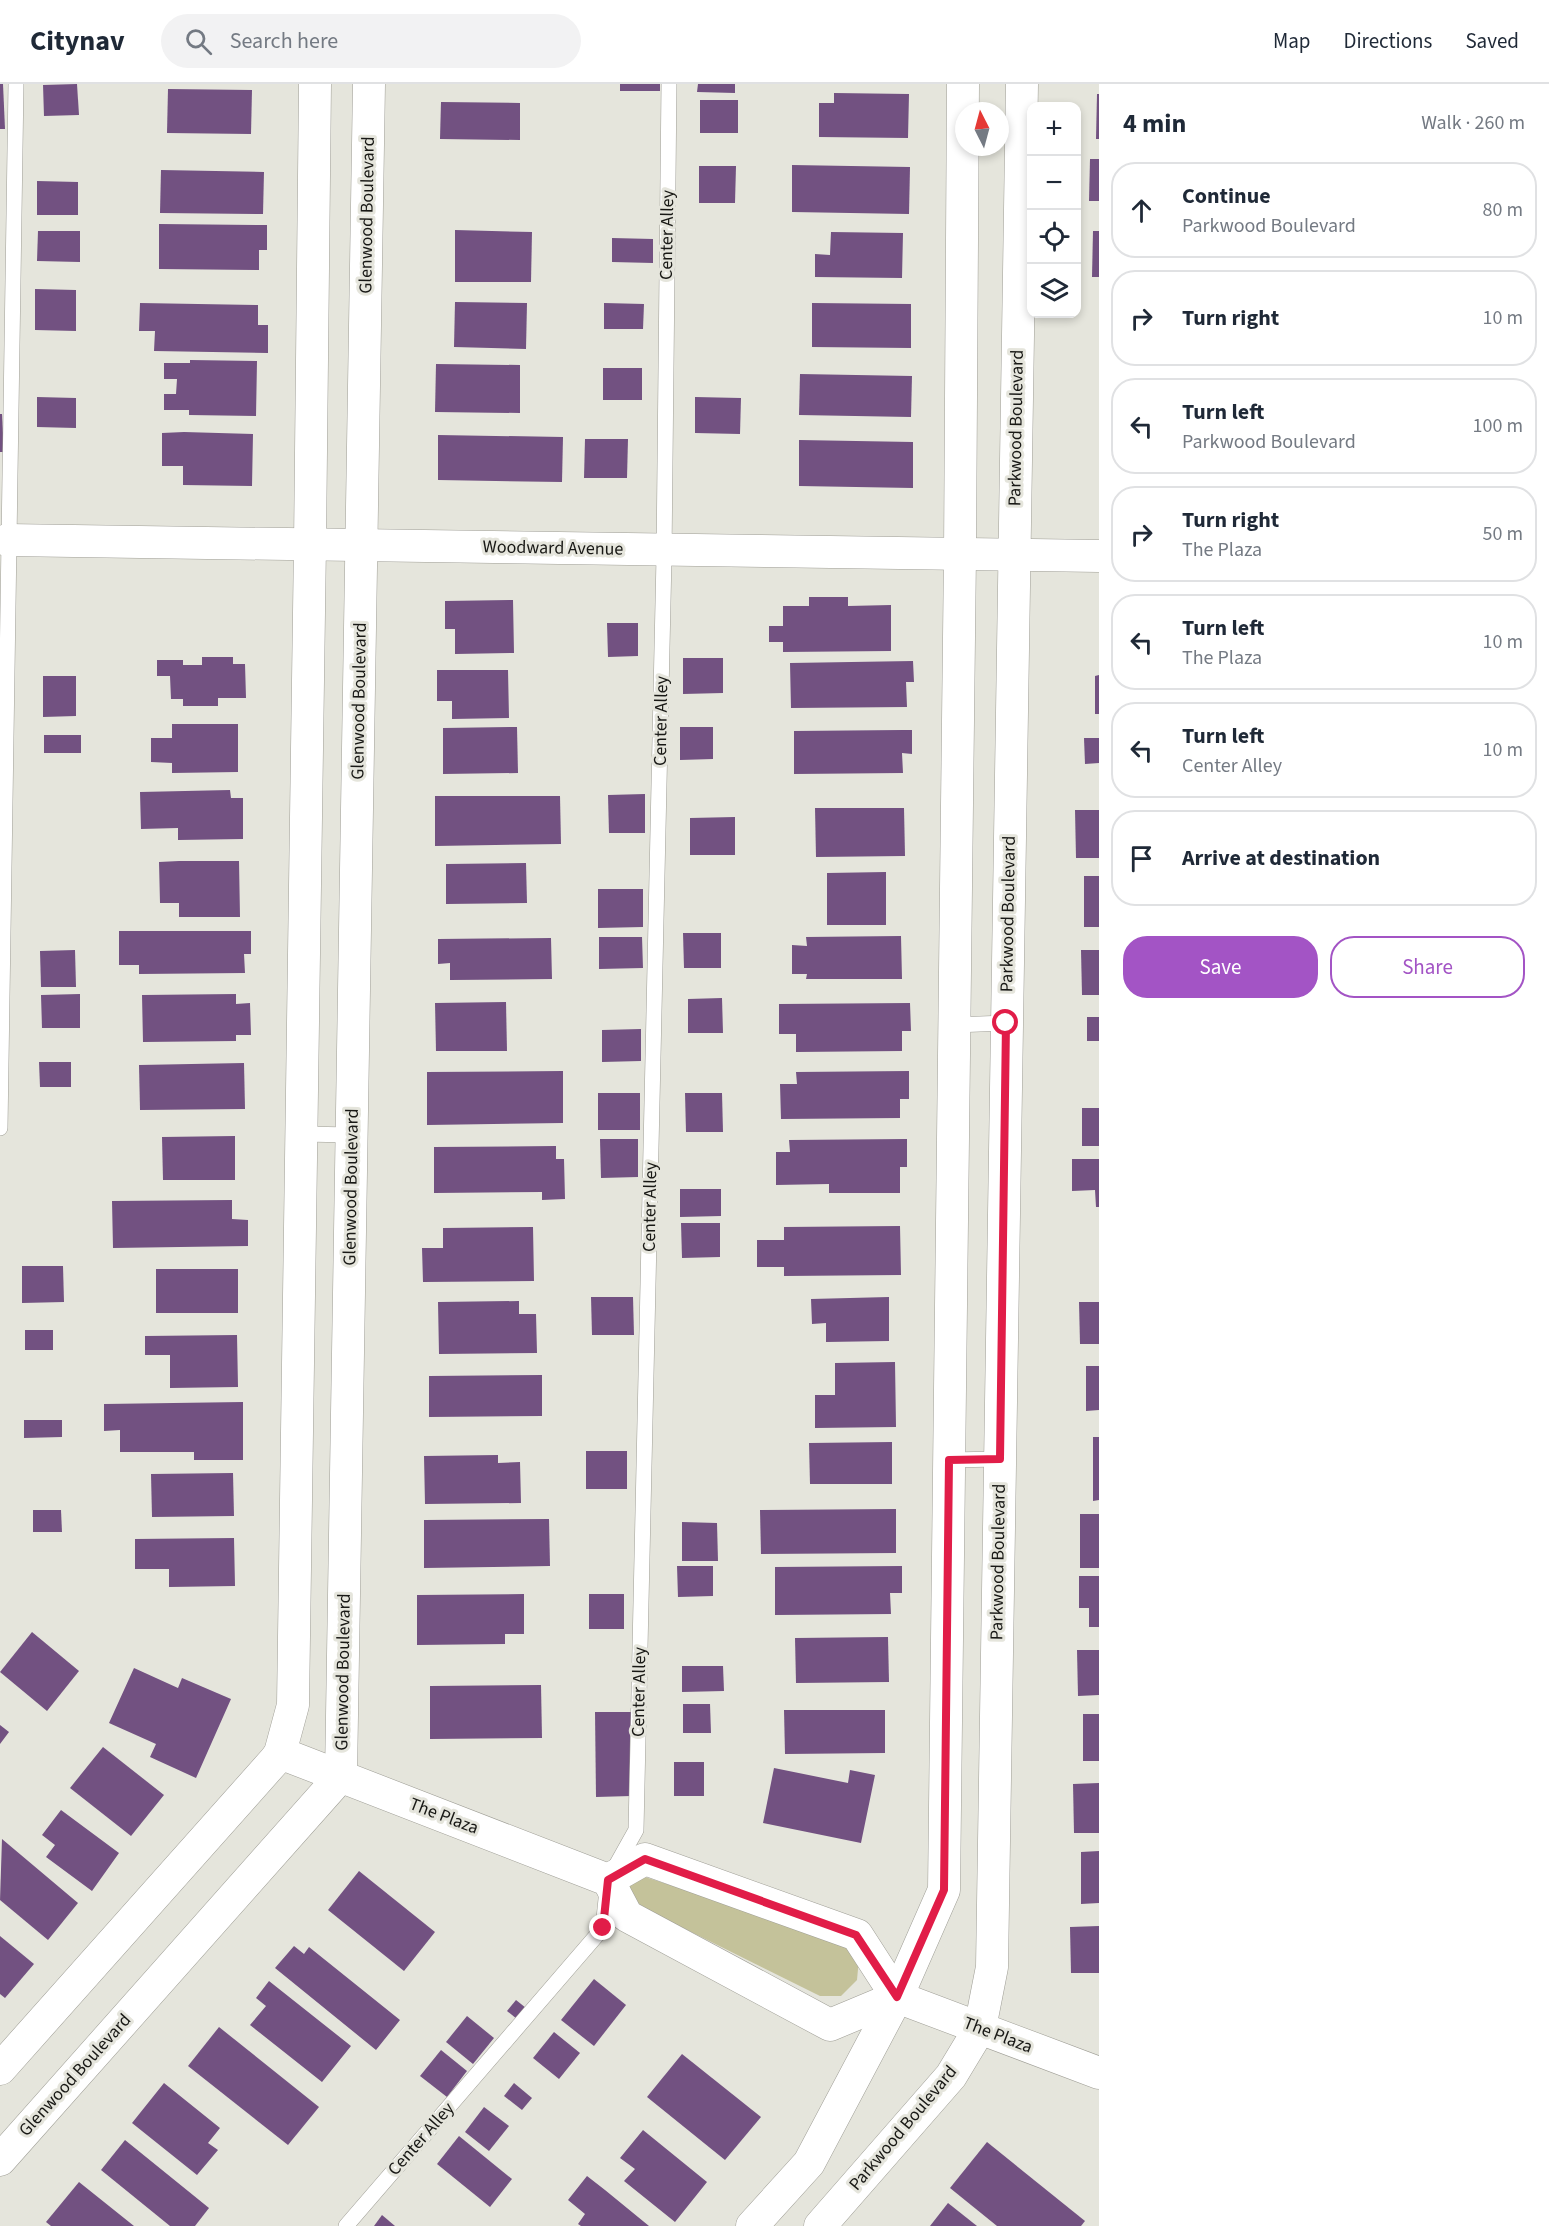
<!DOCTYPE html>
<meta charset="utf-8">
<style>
body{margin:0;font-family:"Source Sans 3",sans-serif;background:#f2f2f3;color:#1f2937}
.controls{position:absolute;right:18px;top:18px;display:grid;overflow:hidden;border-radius:12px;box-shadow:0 3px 9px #0003}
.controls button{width:54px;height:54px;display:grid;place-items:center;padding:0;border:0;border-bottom:2px solid #e0e1e3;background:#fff;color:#1f2937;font:30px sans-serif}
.compass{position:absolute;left:955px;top:18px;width:54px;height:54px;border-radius:50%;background:#fff;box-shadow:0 3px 9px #0003;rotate:354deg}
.stop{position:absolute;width:18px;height:18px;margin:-14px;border:4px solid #e11d48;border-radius:50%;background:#fff}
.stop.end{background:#e11d48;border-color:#fff;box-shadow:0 2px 6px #0008}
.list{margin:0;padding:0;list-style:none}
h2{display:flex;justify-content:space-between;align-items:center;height:78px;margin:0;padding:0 24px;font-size:26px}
h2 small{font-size:20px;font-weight:400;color:#747a83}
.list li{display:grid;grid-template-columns:39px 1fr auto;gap:18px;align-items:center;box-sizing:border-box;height:96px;margin:0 12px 12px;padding:0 12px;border:2px solid #e0e1e3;border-radius:24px}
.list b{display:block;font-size:22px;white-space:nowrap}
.list p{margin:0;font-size:20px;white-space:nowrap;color:#747a83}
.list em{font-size:20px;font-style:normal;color:#747a83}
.actions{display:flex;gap:12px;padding:18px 24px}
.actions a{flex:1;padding:14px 0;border:2px solid #a354c5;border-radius:24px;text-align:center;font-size:21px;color:#a354c5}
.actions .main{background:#a354c5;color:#fff}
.icon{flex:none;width:33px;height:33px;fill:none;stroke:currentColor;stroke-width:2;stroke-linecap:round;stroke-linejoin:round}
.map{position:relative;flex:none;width:1099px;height:2142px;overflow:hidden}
header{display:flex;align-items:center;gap:36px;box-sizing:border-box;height:84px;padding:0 30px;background:#fff;border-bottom:2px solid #e0e1e3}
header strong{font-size:28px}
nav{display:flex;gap:33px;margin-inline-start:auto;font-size:21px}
.search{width:420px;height:54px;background:#f2f2f3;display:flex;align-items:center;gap:15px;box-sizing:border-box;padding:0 21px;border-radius:33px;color:#747a83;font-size:22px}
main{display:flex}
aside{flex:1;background:#fff}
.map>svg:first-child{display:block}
.green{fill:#c4c29a}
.building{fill:#725181}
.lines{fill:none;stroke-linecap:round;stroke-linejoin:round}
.lane-casing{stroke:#9f9e96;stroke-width:16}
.street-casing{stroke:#9f9e96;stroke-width:33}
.lane{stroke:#fff;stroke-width:15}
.street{stroke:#fff;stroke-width:32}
.route{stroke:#e11d48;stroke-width:8}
.labels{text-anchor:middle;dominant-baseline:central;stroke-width:6;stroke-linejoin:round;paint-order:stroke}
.street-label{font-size:18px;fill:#181815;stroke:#e5e5dc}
</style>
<header>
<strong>Citynav</strong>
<div class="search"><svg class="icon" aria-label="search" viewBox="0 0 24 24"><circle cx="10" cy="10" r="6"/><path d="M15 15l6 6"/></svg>Search here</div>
<nav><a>Map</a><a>Directions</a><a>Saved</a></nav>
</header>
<main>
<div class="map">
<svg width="1099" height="2142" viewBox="0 0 1099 2142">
<rect width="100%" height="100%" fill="#e5e5dc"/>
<path class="green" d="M642,1792l205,66 12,16 -2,22 -16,16h-21l-187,-93 -13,-17z"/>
<g class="building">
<path d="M0,0h3l2,45h-5z"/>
<path d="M77,0l2,31 -35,1 -1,-31z"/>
<rect x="620" y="0" width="40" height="7"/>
<path d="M698,0h37v9l-38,-1z"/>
<path d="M168,5l84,1 -1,44 -84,-1z"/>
<path d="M834,9l75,1 -1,44 -89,-1v-34h15z"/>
<path d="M1097,10h2v45h-3z"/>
<rect x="700" y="16" width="38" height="33"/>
<path d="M441,18l79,1v37l-80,-1z"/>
<path d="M1090,75h9v42h-10z"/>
<path d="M792,81l118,2 -1,47 -117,-2z"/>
<path d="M699,82h37l-1,37h-36z"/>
<path d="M161,86l103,2 -1,42 -103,-1z"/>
<path d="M37,97l41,1v33h-41z"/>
<path d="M159,140l108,1v25h-8v20l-100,-1z"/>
<path d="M455,146l77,2 -1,50h-76z"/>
<path d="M38,147h42v31l-43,-1z"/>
<path d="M1093,147h6v46h-7z"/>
<path d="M831,148l72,1 -1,45 -87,-1v-23l15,1z"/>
<path d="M612,154l41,1v24l-41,-1z"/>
<path d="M35,205l41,1v41l-41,-1z"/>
<path d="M455,218l72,1 -1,46 -72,-2z"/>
<path d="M140,219l118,2v20h10v28l-114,-2 1,-20h-16z"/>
<path d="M604,219l40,1 -1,25h-39z"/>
<path d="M812,219l99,1v44l-99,-1z"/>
<path d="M190,276l67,1 -1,55 -67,-1v-5h-25v-16h12l1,-15h-13v-16h26z"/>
<path d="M436,280l84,1v48l-85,-1z"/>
<rect x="603" y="284" width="39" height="32"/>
<path d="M800,290l112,2 -1,41 -112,-2z"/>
<path d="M37,313l39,1v30l-39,-1z"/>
<path d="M695,313l46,1 -1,36 -45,-1z"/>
<path d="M0,330h2l2,38h-4z"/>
<path d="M184,348l69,2 -1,52 -69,-1v-19h-21v-33z"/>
<path d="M438,351l125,2 -1,45 -124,-2z"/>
<path d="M585,355h43l-1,39h-43z"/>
<path d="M799,356l114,2v46l-114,-2z"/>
<path d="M809,513h39v9l43,-1v46l-108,1v-10h-14v-16h14v-20h26z"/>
<path d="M513,516l1,53 -59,1v-25h-10v-28z"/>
<path d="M607,539h31v33l-30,1z"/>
<path d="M202,573h31v7h12l1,34h-28v8h-35v-7h-12l-1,-23h-13v-16h26v5h19z"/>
<path d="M683,574h40v35l-40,1z"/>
<path d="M913,577l1,21h-8l1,25 -116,1 -1,-45z"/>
<path d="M437,586h71l1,48 -57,1v-18h-15z"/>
<path d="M1099,591v39h-4v-38z"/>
<path d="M43,592h33v40l-33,1z"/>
<path d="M172,640h66v48l-66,1v-10l-21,-1v-24h21z"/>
<path d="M517,643l1,46 -75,1v-46z"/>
<path d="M680,643h33v32l-33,1z"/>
<path d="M902,646h10v24l-10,-1 1,20 -109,1v-43z"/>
<rect x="44" y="651" width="37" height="18"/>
<path d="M1084,654h15v25l-14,1z"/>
<path d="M230,706l1,8h12v41l-65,1v-12l-37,1 -1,-37z"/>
<path d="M645,710v39h-36l-1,-38z"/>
<path d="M435,712h125l1,48 -126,2z"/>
<path d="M815,724h89l1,48 -89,1z"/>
<path d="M1075,726h24v48h-23z"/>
<path d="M735,733v38h-45v-37z"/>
<path d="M179,777h60l1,56h-61v-14h-19l-1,-41z"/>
<path d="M526,779l1,40 -81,1v-40z"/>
<path d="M886,788v53h-59v-52z"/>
<rect x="1084" y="792" width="15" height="51"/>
<path d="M598,805h45v38l-45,1z"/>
<path d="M119,847h132v23h-7l1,19 -106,1v-9h-20z"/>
<path d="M683,849h38v35h-37z"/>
<path d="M901,852l1,43h-96l1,-5h-15v-29l15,1 -1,-9z"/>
<path d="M599,853h43l1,31 -44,1z"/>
<path d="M551,854l1,41 -102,1v-17l-12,1v-25z"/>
<path d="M75,866l1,37h-35l-1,-36z"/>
<path d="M1081,866h18v45h-17z"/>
<path d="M80,910v34h-38l-1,-33z"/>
<path d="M236,910v10l14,-1 1,32h-15v6l-93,1 -1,-47z"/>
<path d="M722,914l1,35h-35v-34z"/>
<path d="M506,918l1,49h-71l-1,-48z"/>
<path d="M910,919l1,28h-9v20l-106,1v-18h-17v-30z"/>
<rect x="1087" y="933" width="12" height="24"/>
<path d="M641,945v32l-39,1v-32z"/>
<path d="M39,978h32v25h-31z"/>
<path d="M244,979l1,46 -105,1 -1,-45z"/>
<path d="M563,987v52l-136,2v-53z"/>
<path d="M909,987v28h-9v19l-119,1 -1,-35h17l-1,-12z"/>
<rect x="598" y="1009" width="42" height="37"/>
<path d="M685,1009h37l1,39h-37z"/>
<rect x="1082" y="1024" width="17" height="38"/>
<path d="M235,1052v44h-72l-1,-43z"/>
<path d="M600,1055h38v38l-37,1z"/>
<path d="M907,1055v28h-7v26h-71v-9l-53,1v-33h14l-1,-12z"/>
<path d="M556,1062v13h8l1,40 -23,1v-8l-108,1v-46z"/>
<path d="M1072,1075h27v48h-3l-1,-17 -23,1z"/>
<path d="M680,1105h41v27l-41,1z"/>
<path d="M232,1116v19l16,1v26l-135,2 -1,-47z"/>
<path d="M681,1139h39v34l-38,1z"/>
<path d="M900,1142l1,49 -117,1v-9h-27v-27h27v-13z"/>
<path d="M533,1143l1,54 -111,1 -1,-34h21v-20z"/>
<path d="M22,1182h41l1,36 -42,1z"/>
<rect x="156" y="1185" width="82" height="44"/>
<path d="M591,1213h42l1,38h-42z"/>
<path d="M889,1213v44l-63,1v-19l-14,1 -1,-25z"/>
<path d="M519,1217v13h17l1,39 -98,1 -1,-52z"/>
<path d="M1079,1218h20v42h-19z"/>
<rect x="25" y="1246" width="28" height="20"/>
<path d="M237,1251l1,52 -68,1v-33h-25v-19z"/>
<path d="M895,1278l1,65 -81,1v-33h20v-32z"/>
<path d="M1086,1282h13v44l-13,1z"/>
<path d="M542,1291v41l-113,1v-41z"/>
<path d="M243,1318v58h-49v-8h-74v-22l-16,1v-27z"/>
<path d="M24,1336h38v17l-38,1z"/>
<path d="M1093,1353h6v63l-6,1z"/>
<path d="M892,1358v42h-82l-1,-41z"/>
<rect x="586" y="1367" width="41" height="38"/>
<path d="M498,1371v8l22,-1 1,41 -96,1 -1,-48z"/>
<path d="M233,1389l1,43 -82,1 -1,-43z"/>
<path d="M896,1425v44l-135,1 -1,-44z"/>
<path d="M33,1426h28l1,22h-29z"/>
<rect x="1080" y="1430" width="19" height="54"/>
<path d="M549,1435l1,47 -126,2v-48z"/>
<path d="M682,1438l35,1 1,38h-36z"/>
<path d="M234,1454l1,48 -66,1v-18h-34v-30z"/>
<path d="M677,1482h36v30l-35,1z"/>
<path d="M902,1482v27h-12l1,21 -116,1v-48z"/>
<path d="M1079,1492h20v51h-10v-19h-10z"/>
<path d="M524,1510v40h-19v10l-88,1v-50z"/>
<rect x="589" y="1510" width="35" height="35"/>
<path d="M32,1548l47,39 -32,40 -47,-39z"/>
<path d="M888,1553l1,45 -93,1 -1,-45z"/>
<path d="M1077,1566h22v45l-21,1z"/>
<path d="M682,1582h41l1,25 -42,1z"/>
<path d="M134,1584l44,20 4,-10 49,21 -35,79 -46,-21 6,-13 -47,-21z"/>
<path d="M541,1601l1,53 -112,1v-53z"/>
<path d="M683,1620h27l1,29h-28z"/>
<path d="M784,1626h101v43l-100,1z"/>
<path d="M595,1628h36v84l-35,1z"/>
<rect x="1083" y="1630" width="16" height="47"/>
<path d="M0,1641l9,7 -9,12z"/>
<path d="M103,1663l61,48 -33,41 -61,-48z"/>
<rect x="674" y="1678" width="30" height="34"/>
<path d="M774,1684l74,15 2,-13 25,5 -14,68 -98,-20z"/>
<path d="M1099,1699v50h-25l-1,-49z"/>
<path d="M61,1726l58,43 -27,38 -46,-34 9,-12 -13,-10z"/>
<path d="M2,1755l76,64 -30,37 -48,-40z"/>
<path d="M1099,1767v52l-18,1v-52z"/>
<path d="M359,1787l76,61 -31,39 -76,-61z"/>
<path d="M1099,1842v47h-28l-1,-46z"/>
<path d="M0,1852l34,28 -29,34 -5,-4z"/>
<path d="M294,1862l10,8 5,-7 91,73 -24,30 -101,-82z"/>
<path d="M594,1895l32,26 -32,41 -33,-26z"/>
<path d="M269,1897l82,65 -29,36 -72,-57 16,-19 -10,-8z"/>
<path d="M516,1916l10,8 -9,11 -10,-8z"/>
<path d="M467,1932l27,22 -21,26 -27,-22z"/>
<path d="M219,1943l100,80 -31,38 -100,-79z"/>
<path d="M554,1948l26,21 -21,26 -26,-21z"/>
<path d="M441,1966l26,21 -20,26 -27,-21z"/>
<path d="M682,1970l79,63 -36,43 -78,-63z"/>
<path d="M164,1999l56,45 -12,15 10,7 -21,25 -65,-52z"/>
<path d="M514,1999l18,15 -10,12 -18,-14z"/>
<path d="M484,2023l25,19 -20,25 -24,-19z"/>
<path d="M643,2046l64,52 -32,40 -51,-41 11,-12 -15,-11z"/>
<path d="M459,2052l53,43 -22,28 -53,-43z"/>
<path d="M125,2056l84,68 -14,18h-25l-69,-56z"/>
<path d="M987,2058l98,79 -4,5h-84l-47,-38z"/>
<path d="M587,2092l18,14 44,36h-68l-3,-2 7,-10 -17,-14z"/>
<path d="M79,2098l55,44h-83l-5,-4z"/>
<path d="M948,2119l29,23h-47z"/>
<path d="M382,2131l13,11h-21z"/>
</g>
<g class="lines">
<defs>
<g id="lane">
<path d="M954,941l52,-2"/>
<path d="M0,1044l16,-1044"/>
<path d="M302,1050l50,1"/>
<path d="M949,1376l51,-1"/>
<path d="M346,2142l257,-298 5,-48 28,-50 28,-1273 5,-473"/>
</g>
<g id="street">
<path d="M7,456l1092,16"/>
<path d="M280,1669l328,127 19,36 203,109 67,-28"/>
<path d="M608,1796l37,-21 212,76 40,62 202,76"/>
<path d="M0,1985l275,-309 5,-7 13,-48 17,-1161 5,-460"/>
<path d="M0,2076l341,-384 28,-1692"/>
<path d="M752,2142l57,-63 88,-166 47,-107 16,-1336 3,-470"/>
<path d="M820,2142l131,-150 29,-48 12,-61 30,-1883"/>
</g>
</defs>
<use href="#lane" class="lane-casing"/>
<use href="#street" class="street-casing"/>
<use href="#lane" class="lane"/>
<use href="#street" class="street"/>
</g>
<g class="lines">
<path class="route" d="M603,1844l5,-48 37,-21 211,76 41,62 47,-107 5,-430 51,-1 6,-436"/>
</g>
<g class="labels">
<g class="street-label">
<text transform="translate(367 131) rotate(-89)">Glenwood Boulevard</text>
<text transform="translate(667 151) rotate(-89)">Center Alley</text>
<text transform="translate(1016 344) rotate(-89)">Parkwood Boulevard</text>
<text transform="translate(553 464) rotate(1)">Woodward Avenue</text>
<text transform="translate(359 617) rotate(-89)">Glenwood Boulevard</text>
<text transform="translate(661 637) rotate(-89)">Center Alley</text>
<text transform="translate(1008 830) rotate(-89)">Parkwood Boulevard</text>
<text transform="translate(351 1103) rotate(-89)">Glenwood Boulevard</text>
<text transform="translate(650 1123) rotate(-89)">Center Alley</text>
<text transform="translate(998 1478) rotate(-89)">Parkwood Boulevard</text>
<text transform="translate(343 1588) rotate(-89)">Glenwood Boulevard</text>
<text transform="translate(639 1608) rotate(-89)">Center Alley</text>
<text transform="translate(444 1732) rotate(21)">The Plaza</text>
<text transform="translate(998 1951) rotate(21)">The Plaza</text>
<text transform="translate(75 1991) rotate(-48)">Glenwood Boulevard</text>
<text transform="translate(903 2044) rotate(-50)">Parkwood Boulevard</text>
<text transform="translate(421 2055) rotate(-49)">Center Alley</text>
</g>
</g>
</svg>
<div class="controls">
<button>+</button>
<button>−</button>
<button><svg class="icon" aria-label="locate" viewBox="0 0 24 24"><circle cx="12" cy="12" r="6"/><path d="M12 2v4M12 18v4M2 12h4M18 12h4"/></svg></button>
<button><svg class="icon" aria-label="layers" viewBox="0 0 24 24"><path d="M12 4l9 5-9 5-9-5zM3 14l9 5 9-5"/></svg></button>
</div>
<svg class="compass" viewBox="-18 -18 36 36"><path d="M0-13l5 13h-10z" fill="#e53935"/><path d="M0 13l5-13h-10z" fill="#747a83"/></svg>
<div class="stop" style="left:1006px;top:939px"></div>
<div class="stop end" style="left:603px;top:1844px"></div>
</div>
<aside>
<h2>4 min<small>Walk · 260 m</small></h2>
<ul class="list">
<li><svg class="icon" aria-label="ahead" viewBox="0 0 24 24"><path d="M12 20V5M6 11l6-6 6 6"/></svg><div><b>Continue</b><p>Parkwood Boulevard</p></div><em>80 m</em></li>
<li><svg class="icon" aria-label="right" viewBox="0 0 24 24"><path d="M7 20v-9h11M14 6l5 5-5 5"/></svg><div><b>Turn right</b></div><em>10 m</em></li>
<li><svg class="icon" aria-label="left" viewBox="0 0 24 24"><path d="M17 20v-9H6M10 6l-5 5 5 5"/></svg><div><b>Turn left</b><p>Parkwood Boulevard</p></div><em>100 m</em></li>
<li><svg class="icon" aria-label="right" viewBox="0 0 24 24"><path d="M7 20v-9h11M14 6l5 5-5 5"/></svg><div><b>Turn right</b><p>The Plaza</p></div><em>50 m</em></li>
<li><svg class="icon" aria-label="left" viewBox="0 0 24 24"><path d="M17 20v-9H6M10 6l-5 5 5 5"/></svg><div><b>Turn left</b><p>The Plaza</p></div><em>10 m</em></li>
<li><svg class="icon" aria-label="left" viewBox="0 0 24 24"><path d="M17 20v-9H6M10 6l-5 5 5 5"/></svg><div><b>Turn left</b><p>Center Alley</p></div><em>10 m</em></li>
<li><svg class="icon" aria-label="arrive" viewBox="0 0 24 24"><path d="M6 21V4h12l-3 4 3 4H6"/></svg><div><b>Arrive at destination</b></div></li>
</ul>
<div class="actions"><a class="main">Save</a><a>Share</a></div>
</aside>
</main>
